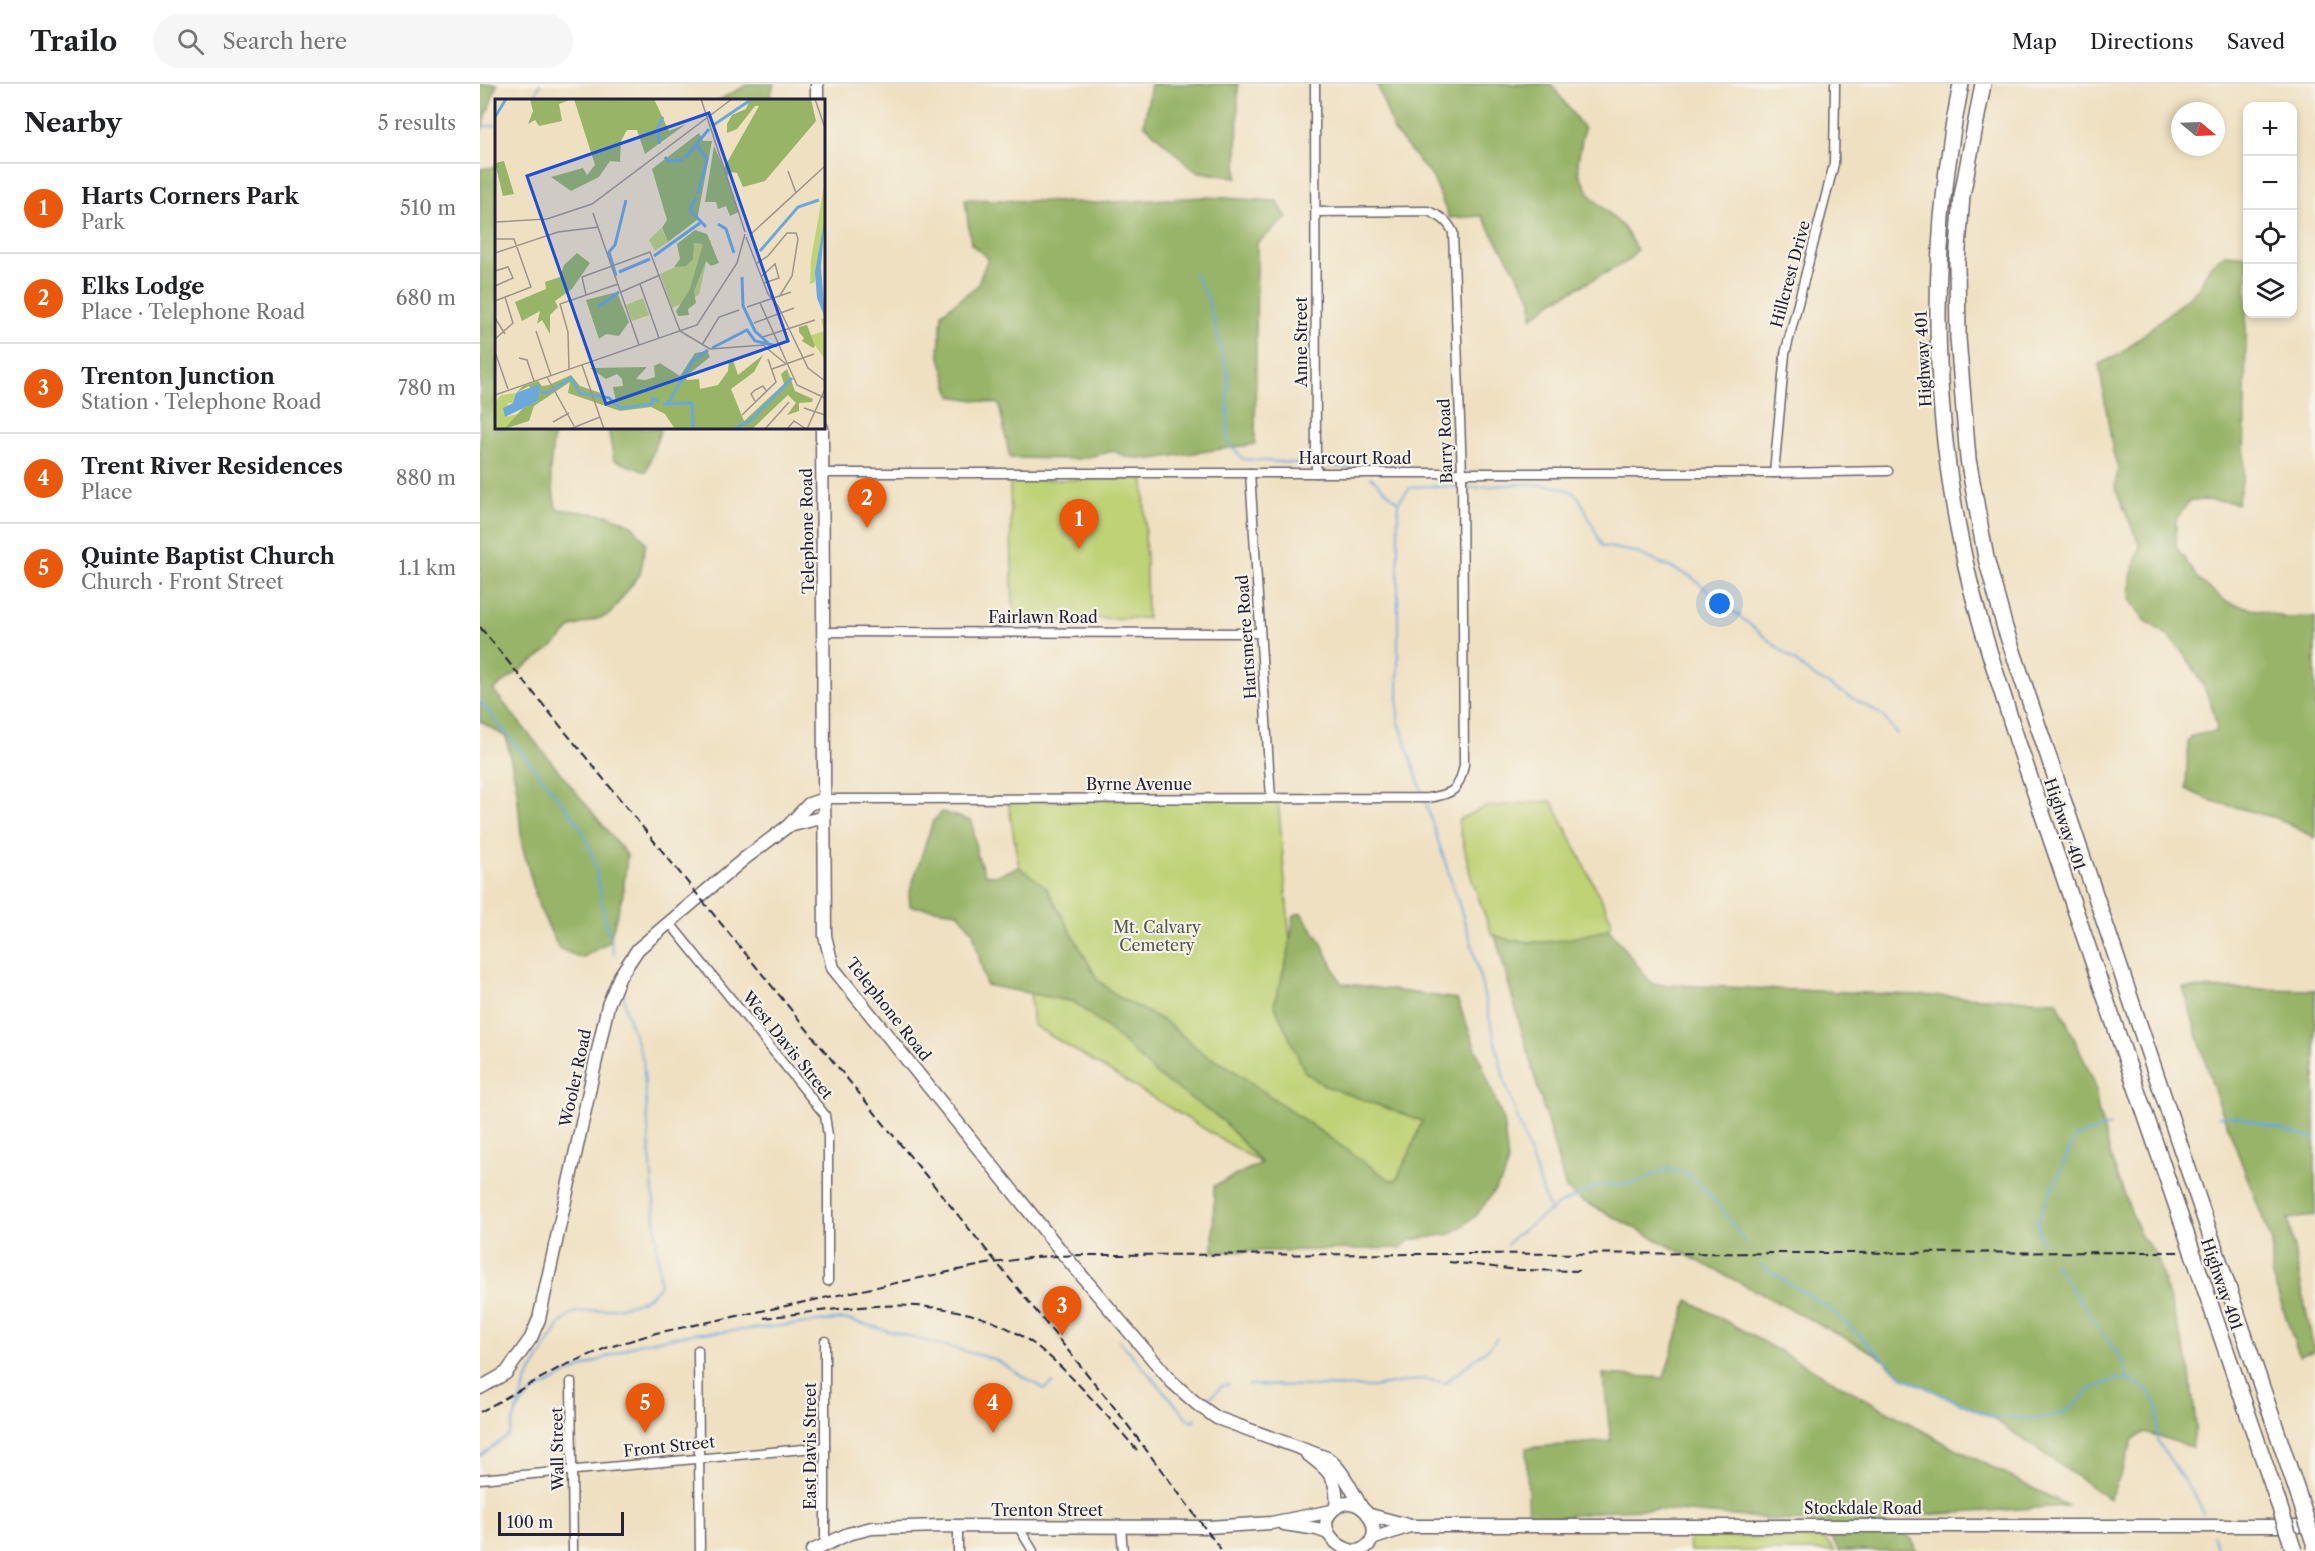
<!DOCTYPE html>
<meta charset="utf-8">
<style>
body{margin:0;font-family:"Libre Caslon Text",serif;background:#f6f6f6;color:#202124}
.controls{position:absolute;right:18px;top:18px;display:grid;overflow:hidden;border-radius:12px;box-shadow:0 3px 9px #0003}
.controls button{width:54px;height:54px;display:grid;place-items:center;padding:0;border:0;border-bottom:2px solid #e0e0e0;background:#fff;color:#202124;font:30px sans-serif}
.compass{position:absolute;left:1691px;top:18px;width:54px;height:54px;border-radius:50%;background:#fff;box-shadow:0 3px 9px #0003;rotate:109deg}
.scale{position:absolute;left:18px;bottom:15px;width:126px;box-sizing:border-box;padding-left:6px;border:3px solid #22223b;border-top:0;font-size:16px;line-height:21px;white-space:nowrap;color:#22223b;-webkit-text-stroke:4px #f7f3e8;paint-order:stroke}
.you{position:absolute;left:1240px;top:520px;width:21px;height:21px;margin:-15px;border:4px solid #fff;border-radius:50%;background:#1a73e8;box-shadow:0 0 0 9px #1a73e833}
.badge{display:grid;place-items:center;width:39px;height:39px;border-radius:50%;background:#ea580c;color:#fff;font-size:20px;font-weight:700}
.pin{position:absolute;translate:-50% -50px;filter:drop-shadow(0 2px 3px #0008)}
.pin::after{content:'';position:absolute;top:32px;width:21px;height:18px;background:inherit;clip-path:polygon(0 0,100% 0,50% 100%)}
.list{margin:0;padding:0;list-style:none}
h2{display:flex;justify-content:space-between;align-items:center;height:78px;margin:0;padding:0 24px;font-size:26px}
h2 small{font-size:20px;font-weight:400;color:#757577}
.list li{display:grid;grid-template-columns:39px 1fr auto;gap:18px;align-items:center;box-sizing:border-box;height:90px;padding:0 24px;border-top:2px solid #e0e0e0}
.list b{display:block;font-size:22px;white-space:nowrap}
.list p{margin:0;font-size:20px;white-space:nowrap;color:#757577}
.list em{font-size:20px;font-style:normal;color:#757577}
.icon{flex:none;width:33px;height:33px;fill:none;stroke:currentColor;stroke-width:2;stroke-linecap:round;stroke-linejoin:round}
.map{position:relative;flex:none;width:1835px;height:1467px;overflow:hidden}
header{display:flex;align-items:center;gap:36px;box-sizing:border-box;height:84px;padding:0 30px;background:#fff;border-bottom:2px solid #e0e0e0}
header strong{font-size:28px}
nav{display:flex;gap:33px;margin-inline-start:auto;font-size:21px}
.search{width:420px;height:54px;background:#f6f6f6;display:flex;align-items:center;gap:15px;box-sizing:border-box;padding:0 21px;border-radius:33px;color:#757577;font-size:22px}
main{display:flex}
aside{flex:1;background:#fff}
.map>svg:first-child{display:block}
.green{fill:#bfd276;stroke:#707a58;stroke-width:1.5}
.forest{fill:#97b467;stroke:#5c6b51;stroke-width:1.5}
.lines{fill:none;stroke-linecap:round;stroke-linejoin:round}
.stream{stroke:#6ba9dd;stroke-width:2}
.street-casing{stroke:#6a646a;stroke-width:11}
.secondary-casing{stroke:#6a646a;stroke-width:15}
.highway-casing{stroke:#6a646a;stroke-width:18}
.street{stroke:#fff;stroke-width:8}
.secondary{stroke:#fff;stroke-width:12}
.highway{stroke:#fff;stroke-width:15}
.rail{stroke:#22223b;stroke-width:2;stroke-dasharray:9 4.5;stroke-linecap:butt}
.highway-bridge-casing{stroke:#6a646a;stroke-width:18;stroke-linecap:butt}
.highway-bridge{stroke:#fff;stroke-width:15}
.labels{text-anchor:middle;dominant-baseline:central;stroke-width:4.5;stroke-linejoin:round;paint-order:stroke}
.street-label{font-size:16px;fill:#22223b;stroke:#f7f3e8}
.park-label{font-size:16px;fill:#51574d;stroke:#f7f3e8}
.inset-river{fill:none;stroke:#6ba9dd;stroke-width:3}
.inset-road{fill:none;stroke:#9d948b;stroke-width:1.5}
.view{fill:#1d4ed8;fill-opacity:0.15;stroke:#1d4ed8;stroke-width:3}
.inset-edge{fill:none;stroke:#22223b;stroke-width:3}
</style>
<header>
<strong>Trailo</strong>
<div class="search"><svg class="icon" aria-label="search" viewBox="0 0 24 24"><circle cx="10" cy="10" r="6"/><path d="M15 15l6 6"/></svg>Search here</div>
<nav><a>Map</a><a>Directions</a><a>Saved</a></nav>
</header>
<main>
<aside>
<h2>Nearby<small>5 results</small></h2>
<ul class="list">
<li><span class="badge">1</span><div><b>Harts Corners Park</b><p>Park</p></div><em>510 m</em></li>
<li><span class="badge">2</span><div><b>Elks Lodge</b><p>Place · Telephone Road</p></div><em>680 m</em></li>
<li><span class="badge">3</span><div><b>Trenton Junction</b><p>Station · Telephone Road</p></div><em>780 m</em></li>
<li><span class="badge">4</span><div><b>Trent River Residences</b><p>Place</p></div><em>880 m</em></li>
<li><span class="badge">5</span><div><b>Quinte Baptist Church</b><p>Church · Front Street</p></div><em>1.1 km</em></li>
</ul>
</aside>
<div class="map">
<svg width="1835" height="1467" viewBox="0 0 1835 1467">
<rect width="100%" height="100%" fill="#f7f3e8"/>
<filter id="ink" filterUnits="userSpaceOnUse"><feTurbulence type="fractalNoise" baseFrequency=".0167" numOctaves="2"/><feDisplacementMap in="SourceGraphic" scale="12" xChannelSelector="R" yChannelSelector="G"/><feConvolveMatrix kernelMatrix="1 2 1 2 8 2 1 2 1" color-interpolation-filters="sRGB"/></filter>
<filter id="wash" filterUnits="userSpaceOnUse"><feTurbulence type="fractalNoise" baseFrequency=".008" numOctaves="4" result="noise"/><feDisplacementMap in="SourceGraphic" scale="24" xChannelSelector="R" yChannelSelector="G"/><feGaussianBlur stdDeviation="1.35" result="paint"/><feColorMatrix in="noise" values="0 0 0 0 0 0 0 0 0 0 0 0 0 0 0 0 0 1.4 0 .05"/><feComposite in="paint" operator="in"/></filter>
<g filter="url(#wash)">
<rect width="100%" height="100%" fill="#efe0c1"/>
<g class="green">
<path d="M664,395l3,139 -134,1 -3,-139z"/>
<path d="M798,714l14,167 154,114 -45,169 -368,-223 -14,-158 -11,-66z"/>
<path d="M1072,717l60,120 -5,11c-37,7 -78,17 -115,3l-21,-58 -13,-57 27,-13z"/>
<path d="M1209,1452l135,3 11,12h-145z"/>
</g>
<g class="forest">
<path d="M0,0h17l-17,50z"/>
<path d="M269,0h25l-5,16h-50z"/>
<path d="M671,0h87l-1,94 -42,-7 -51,-47z"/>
<path d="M897,0h174l33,45 -6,32 1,12 12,23 33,32 13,22 -9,11 -75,40 -21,17v-19l-50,-83 -33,2 -16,-40 -39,-47z"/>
<path d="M16,83v261h58l-4,43 6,38 53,6 23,10 14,18 -6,31 -31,41 -37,12 -18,19 -61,44 134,165 -4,39 -14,48 -27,16 -23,-9 -20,-42 -17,-62 -5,-56 -11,-52 -26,-16v-552z"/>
<path d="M725,113l72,4 10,17 -30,25 -2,201 -103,15 -26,-2 -12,-6 -35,8 -69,-1 -11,-54 -48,-8 -12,-43 3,-40 35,-27 11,-28 -17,-14 -6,-45 134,4z"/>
<path d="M1745,170l22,2 -3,218 -7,30 -11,-3 -36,-1 -14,19v28l25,35 26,20 60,16 28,-1v221l-36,-19 -70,-19 -23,-11 2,-47 4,-6 25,-5c-3,-33 -27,-74 -51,-97 -6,-5 -14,-8 -20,-13 -6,-6 -11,-15 -16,-22l1,-22 9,-31 -25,-58 3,-20 -5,-16 -14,-88 20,-9 79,-66 12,-23z"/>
<path d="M128,344h53l-15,44 -32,-12z"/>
<path d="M462,728l30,9 5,34 8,19 10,2 24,-9 27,20 52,93 19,16 49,26 38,32 26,14 160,112h6l13,-26 13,-33 -97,-35 -20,-14 -31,-68 14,-49 6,-40 7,-2 19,27 21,43 116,16 46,121 5,41 -4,16 -28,39 -25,18 -41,6 -9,8 -188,4 1,-66 47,-23 -38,-42 -66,-46 -45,-43 -38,-30 -88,-17 -13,-53 -15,-20 -48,-6 -1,-12 24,-73z"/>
<path d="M1129,845l43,55 405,17 38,83 3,25 15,55 27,71 16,19 33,112 7,59 -4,22 -47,-15 -12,7 -12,35 -12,25 -118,-82 -88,-40 -27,-23 -295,-154 -15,-11 -71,-254c35,16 78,3 114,-6z"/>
<path d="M1703,904l132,2v226l-27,3 26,132 -15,5 -27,-80v-34l-56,-146z"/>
<path d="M1208,1216l253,141 127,65 -192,12 35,20 6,13h-78l-10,-17 -11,-11 -165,-14 -39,1 -85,11 -3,-73 85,-7 -8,-67 61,4z"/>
</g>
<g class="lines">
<g class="stream">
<path d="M53,16l7,-16"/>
<path d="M0,43l16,-2"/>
<path d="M714,189l14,26 20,76v67l15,17 120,10"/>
<path d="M891,393l27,25"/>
<path d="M986,404c26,-1 90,-11 110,7 8,7 20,40 26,51l33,6 55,24 123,100 69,39 15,19"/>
<path d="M0,617l99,123c16,27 18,53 24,83 3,16 7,31 11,47"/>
<path d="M943,711l-25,-76v-217l12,-14 12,-2 38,1"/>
<path d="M945,717l46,140 34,141 45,130"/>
<path d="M1738,1032l21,1 76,22"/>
<path d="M1562,1159l-5,-22 39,-85 34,-10"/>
<path d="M1027,1161l9,-10 42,-30 42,-20 35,-2 33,-14 20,4 31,32 28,39"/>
<path d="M1573,1178l71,101 3,16"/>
<path d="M1281,1181l72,46 70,66 88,40 56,1 20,-7 24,-22 25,-10h11l21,11 10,17 -1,33 42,63 4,10"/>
<path d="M639,1256l69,79 6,3 2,-4"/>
<path d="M769,1301l123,2 52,-8 21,4 45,-36 7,-9"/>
<path d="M727,1317l15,-15 7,-2"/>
<path d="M36,1327l15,-18 36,-19 70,-30 59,-11h18l130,-14 150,40 50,30 9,-6"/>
<path d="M0,1372l29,-21 18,-56 33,-55 12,-11c27,-4 75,-3 88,-29l-17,-224 -17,-49 -3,-21"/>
<path d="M1733,1451l5,16"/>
</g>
</g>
</g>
<g filter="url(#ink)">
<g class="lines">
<defs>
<g id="street">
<path d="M835,0l1,389"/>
<path d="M343,389h951l114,-2"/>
<path d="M770,389l21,325"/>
<path d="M1294,389l11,-119 49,-190 1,-80"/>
<path d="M345,548l435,1"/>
<path d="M344,715l604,-1c26,-4 31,-8 36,-33l-2,-292 -9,-241c-6,-12 -13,-16 -25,-21l-112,1"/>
<path d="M189,838l156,193 3,21v145"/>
<path d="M218,1266l2,201"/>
<path d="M91,1298l2,169"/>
<path d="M0,1395l345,-32"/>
<path d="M538,1442l15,25"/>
<path d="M641,1443l2,24"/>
<path d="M345,1463v-206"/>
<path d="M478,1467v-24"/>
</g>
<g id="secondary">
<path d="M337,0v16"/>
<path d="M342,344l3,508 8,32 232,288 107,126 25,22 20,14 110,40c16,11 25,33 35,50"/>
<path d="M309,742l35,-9"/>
<path d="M0,1304l26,-15 25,-35 8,-19 69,-314 12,-29 18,-27 106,-90 44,-33 21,-22 15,-5"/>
<path d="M827,1370c22,16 32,25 29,54"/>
<path d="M890,1431l41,11h904"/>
<path d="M804,1440l33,5 11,4"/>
<path d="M892,1455l38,-13"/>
<path d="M332,1467l36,-17 24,-6 71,-2 265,1 63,-4 61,-12"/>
<path d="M873,1467c-17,-4 -37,-23 -21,-40 28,-29 63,30 25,40"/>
</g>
<g id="highway">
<path d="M1481,0c-31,154 -31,315 2,468 13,64 35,126 54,188l261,762"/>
<path d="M1503,0l-21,112 -5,66 1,76 10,121 18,99 19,70 294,869"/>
</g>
</defs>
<use href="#street" class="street-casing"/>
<use href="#secondary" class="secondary-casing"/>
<use href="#highway" class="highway-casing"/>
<use href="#street" class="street"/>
<use href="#secondary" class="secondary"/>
<use href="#highway" class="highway"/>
<g class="rail">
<path d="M0,543l634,780 108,144"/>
<path d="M969,1178l70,8 61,1"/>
<path d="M284,1234c90,-11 193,-31 271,27 37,28 71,70 102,105"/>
<path d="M0,1328l79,-44 47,-20 50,-15 331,-69 48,-7 48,-2 1096,-3"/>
</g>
<defs>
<g id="highway-bridge">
<path d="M1819,1413l16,49"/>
<path d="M1798,1418l16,49"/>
</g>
</defs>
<use href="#highway-bridge" class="highway-bridge-casing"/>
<use href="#highway-bridge" class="highway-bridge"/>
</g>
</g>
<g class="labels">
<g class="street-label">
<text transform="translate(1310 190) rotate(-75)">Hillcrest Drive</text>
<text transform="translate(821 258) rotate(-90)">Anne Street</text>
<text transform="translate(1443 275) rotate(-93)">Highway 401</text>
<text transform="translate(965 357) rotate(-92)">Barry Road</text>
<text x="875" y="374">Harcourt Road</text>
<text transform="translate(327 447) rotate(-91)">Telephone Road</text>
<text x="563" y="533">Fairlawn Road</text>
<text transform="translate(766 553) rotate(-94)">Hartsmere Road</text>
<text x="659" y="700">Byrne Avenue</text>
<text transform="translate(1585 740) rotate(71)">Highway 401</text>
<text transform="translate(409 925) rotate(52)">Telephone Road</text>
<text transform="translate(308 961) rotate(51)">West Davis Street</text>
<text transform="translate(95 994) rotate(-78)">Wooler Road</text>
<text transform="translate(1742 1200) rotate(71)">Highway 401</text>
<text transform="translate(189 1362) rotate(-6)">Front Street</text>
<text transform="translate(330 1362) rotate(-90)">East Davis Street</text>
<text transform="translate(77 1365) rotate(-91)">Wall Street</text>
<text x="1383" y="1424">Stockdale Road</text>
<text x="567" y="1426">Trenton Street</text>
</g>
<g class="park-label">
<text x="677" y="843">Mt. Calvary<tspan x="677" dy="18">Cemetery</tspan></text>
</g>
</g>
<g transform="translate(15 15)">
<rect width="330" height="330" fill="#efe0c1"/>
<path d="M330,82v36l-10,65 -5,2 1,-25zM166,129l7,14 -13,9 -6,-11zM216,141l-12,55 -27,13 -12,-34 20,-9 8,-24zM148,199l6,17 -17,6 -6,-16zM329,219l1,2v40l-16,-24 15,-5 -3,-12zM21,294l-3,10h-5l-3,14 13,-3 -14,15h-9v-27l6,-7z" fill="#bfd276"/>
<path d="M35,0l8,1 34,-1 -13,5 3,17 -23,5 -4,-6 -7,4 5,-13zM79,0h80l15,32 17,-7 -41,30 -8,-24h-10l-6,11 -1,21 -10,-1 -11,16 -28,14 -20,-14 32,-9 4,7 8,-10zM255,0h61l5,22 -51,60 -22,6 -6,-14 -7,-1 -3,4 12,36 -9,4 -4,-10 -8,3 -2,-7h-11l9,-56 10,22 35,-62h-4l-18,23 -10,4v-9l5,-9 14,-6zM204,34l4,8h9l-15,79 -29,22 -6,-14 5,-8 -15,-51zM9,62l10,33 -11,2 -8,-33zM200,131l12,4 12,29 -8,3 -5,-5 -12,30 2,12 -8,6 1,6 -11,1 -2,-5 14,-22 13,-45 -9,-1 -1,16 -7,7 -12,1 6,-8 -3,-15zM82,154l13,10 -18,26 -17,12 3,6 -8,8v19l-8,-14 -5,4 3,-13 -18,10 -7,-19 31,-13 -1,-7 15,-5 4,-12zM122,193l12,30 -10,14 -13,-2 -7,5 -13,-39zM312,226l8,21 -2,2 -11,-7 2,-3 -5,-6v-5zM212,252l3,6 -25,20 2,3 12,-1 1,10 18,-4 10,-14 1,-11h4l5,15 25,-20 -9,17 -23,17 13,32 40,-37 -3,-10 6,-5 8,22 18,8 -1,3 -13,1v8l-12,4 9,-12 -8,-8 -36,34h-77l-10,-15 -14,-7 -31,4 -52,-18 2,-11 -36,24 -5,15 -25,8 21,-23 13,-5 -9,-15 -13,7 7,-7 15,-5 4,5 7,-1 22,-10 9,11 21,7 4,9h11l-3,-15 10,-1 -1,-7 -5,-5 -11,5 -16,-11 57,-1 -11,12 9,1 10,-3 -1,-11 6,-3 20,13 15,-23z" fill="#97b467"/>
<path d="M330,118l-4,50 4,51 -8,-20 -2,-26zM45,285l-2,17 -33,16 -2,-9 10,-5 3,-10z" fill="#6ba9dd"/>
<path class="inset-river" d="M0,18l11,-18M217,27l40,-27M164,45l-1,-17 5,-10M201,45l11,15 -9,35M170,58l3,4 15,-1M190,59l24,-29M201,98l-6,13 16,17M223,125l8,5 8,24M265,152l38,-44 21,-7M159,157l46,-33M124,173l31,-13M121,177l-7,-24 6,-7 11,-45M247,178l1,29 12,25 13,12M103,208l21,-15M217,249l35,-18 8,11 22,5M45,293l7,1 24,-15 9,15 29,5 11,10 32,-4 1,-6 6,4M168,305l29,-1 1,26M172,306l26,-45 15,-10M239,330l17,-9 41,-42"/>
<path class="inset-road" d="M206,0l44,133M320,0l10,29M293,72l8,22M98,114l46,132M0,123l52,-3 45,-15 140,-105M256,135l74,-68M251,138l22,57 10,12 30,62 17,13M0,140h19l17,48 -36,14M0,154l63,-21 41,-5M262,164l11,-7 19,-23h9l2,6 -6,37 -13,21M0,172l13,-4 5,11 -18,8M267,177l13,-12 4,14 -15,5M145,185l19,54M126,193l39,-17M91,196l-4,-18 68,-25 30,79M265,204l37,82 28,13M252,208l44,-15M0,219l10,16M259,224l40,-15M41,232l15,45M185,232l30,18 53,-4 23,19M268,238l52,-17M0,240l18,-16 -8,-26M207,246l17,-28 20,-7M0,253l13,37M24,259l8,2 7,21M87,266l22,64M277,270l42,-15M74,271l-1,-38 -8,-28 58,-20M52,278l27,49M0,296l202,-70 40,-62 8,-29M260,302l-4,-7 4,-4 8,-4 4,6M309,309l21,7M247,316l34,-33 -8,-23M58,323l16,-9M75,330l30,-12M270,330l24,-27M292,330l7,-8 12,8M312,330l18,-40"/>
<path class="view" d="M214,14l79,228 -182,63 -79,-228z"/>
<rect width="330" height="330" class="inset-edge"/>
</g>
</svg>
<div class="controls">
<button>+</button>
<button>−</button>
<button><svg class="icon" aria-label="locate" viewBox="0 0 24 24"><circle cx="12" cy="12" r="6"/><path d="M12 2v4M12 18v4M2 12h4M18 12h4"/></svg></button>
<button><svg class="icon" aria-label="layers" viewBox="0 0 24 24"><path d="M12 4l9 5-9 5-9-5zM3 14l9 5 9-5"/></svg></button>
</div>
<svg class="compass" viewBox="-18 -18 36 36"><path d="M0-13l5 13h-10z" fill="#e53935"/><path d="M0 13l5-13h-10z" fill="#757577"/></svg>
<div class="scale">100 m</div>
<div class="you"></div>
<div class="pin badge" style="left:599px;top:465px">1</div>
<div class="pin badge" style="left:387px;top:444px">2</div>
<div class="pin badge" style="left:582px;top:1252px">3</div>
<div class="pin badge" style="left:513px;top:1349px">4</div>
<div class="pin badge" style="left:165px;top:1349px">5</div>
</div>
</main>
